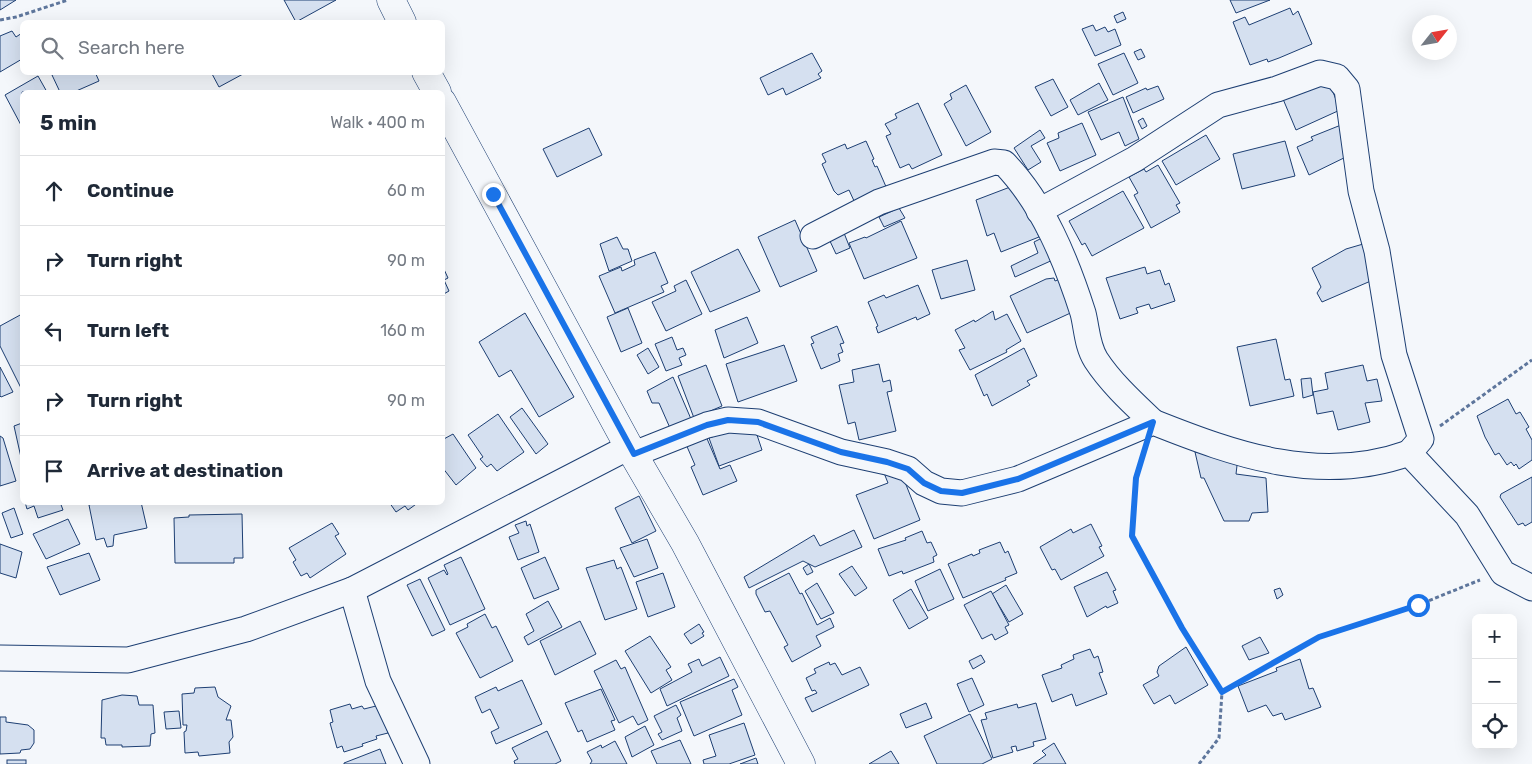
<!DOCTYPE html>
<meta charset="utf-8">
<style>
body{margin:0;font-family:Rubik,sans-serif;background:#f2f2f3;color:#1f2937}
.controls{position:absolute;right:15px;bottom:15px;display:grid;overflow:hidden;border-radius:8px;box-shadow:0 5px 20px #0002}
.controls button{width:45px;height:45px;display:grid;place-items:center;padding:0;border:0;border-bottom:1px solid #e0e1e3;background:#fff;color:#1f2937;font:25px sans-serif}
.compass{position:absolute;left:1412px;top:15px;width:45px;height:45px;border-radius:50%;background:#fff;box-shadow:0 5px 20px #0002;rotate:59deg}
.stop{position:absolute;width:15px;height:15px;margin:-11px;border:4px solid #1a73e8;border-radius:50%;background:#fff}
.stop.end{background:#1a73e8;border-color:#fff;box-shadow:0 1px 5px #0008}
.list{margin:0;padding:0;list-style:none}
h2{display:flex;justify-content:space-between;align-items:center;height:65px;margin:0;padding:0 20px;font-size:21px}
h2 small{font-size:16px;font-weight:400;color:#747a83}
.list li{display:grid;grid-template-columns:32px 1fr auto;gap:15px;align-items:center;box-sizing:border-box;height:70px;padding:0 20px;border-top:1px solid #e0e1e3}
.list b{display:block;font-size:19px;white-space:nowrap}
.list em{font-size:16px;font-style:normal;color:#747a83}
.icon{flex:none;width:28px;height:28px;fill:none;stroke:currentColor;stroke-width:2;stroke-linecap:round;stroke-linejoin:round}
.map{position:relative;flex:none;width:1532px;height:764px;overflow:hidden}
.search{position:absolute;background:#fff;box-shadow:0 5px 20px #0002;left:20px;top:20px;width:425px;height:55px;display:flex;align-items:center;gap:12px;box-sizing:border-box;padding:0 18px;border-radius:8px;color:#747a83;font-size:19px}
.panel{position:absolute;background:#fff;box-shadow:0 5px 20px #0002;left:20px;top:90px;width:425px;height:415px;border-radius:8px}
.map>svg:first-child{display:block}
.building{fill:#d5e0f0;stroke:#1d3f73}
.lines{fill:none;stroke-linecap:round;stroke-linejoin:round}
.minor-casing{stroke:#1d3f73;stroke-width:27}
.major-casing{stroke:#1d3f73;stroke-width:29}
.path{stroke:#5e769c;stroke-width:3;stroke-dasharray:4 2.5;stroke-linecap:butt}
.minor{stroke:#f4f7fb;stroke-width:25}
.major{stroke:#f4f7fb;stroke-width:28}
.route{stroke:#1a73e8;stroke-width:6}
</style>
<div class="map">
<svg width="1532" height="764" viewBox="0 0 1532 764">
<rect width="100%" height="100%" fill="#f4f7fb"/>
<g class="building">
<path d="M0,0h16l-16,10z"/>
<path d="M284,0h52l-40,22z"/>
<path d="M1230,0h40l-34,13z"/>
<path d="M1290,8l3,7 5,-4 14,33 -33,14 -11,4 -1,-3 -17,6 -17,-43 12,-5 4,8z"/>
<path d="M1123,12l3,7 -9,4 -3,-7z"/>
<path d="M1093,25l3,6 9,-4 3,5 7,-3 6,16 -26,11 -13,-27z"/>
<path d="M12,31l4,6 6,-4v26l-22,13v-36z"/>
<path d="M1141,49l4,8 -7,3 -4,-8z"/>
<path d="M812,53l10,18 -4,3 3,4 -35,17 -3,-7 -15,7 -8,-17z"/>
<path d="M1124,53l14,30 -25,12 -15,-31z"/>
<path d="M58,72h37l4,9 -25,11h-14l-8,-17z"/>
<path d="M211,72h32v2l-24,13z"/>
<path d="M38,76l9,16h-25v35l-17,-32z"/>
<path d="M1053,79l15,28 -17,9 -16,-29z"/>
<path d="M1328,79l12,31 -44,20 -13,-31z"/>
<path d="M1099,83l9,17 -30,15 -8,-15z"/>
<path d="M966,85l25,47 -25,14 -22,-42 8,-5 -2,-5z"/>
<path d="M1158,86l6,13 -31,14 -7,-16 20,-9 1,2z"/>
<path d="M1123,97l16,42 -14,7 -6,-14 -18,8 -13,-28z"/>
<path d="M918,103l24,52 -30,14 -3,-5 -9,4 -14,-32 5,-2 -6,-10 12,-6 -2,-4z"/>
<path d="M1143,118l4,8 -5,3 -4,-8z"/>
<path d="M1082,123l14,32 -36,16 -13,-28 12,-5 -1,-5z"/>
<path d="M1341,125l11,29 -43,21 -12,-28 16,-7 -2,-3z"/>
<path d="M589,128l13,27 -45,22 -14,-28z"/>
<path d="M1040,130l5,8 -14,8 10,16 -13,8 -14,-22z"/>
<path d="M1206,135l14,24 -44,26 -14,-24z"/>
<path d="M866,141l8,18 -2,1 3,7 2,-1 10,23 -32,14 -6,-13 -11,5 -4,-4 -12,-27 4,-2 -4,-8 23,-10 2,5z"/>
<path d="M1285,141l10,35 -53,13 -9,-35z"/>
<path d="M1158,165l22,38 -4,2 4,7 -29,16 -17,-33 4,-2 -9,-16 15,-8 2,3z"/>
<path d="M1018,184l21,53 -38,15 -7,-19 -7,3 -11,-36z"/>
<path d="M1123,191l21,37 -52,28 -7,-13 -3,2 -13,-24z"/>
<path d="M899,208l6,10 -21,9 -5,-10z"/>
<path d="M795,220l22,51 -37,16 -22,-50z"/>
<path d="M901,221l16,37 -53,21 -15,-36 16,-6 1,1z"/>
<path d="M844,233l6,15 -14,6 -7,-15z"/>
<path d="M1046,236l9,23 -40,18 -4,-11 27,-13 -4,-11z"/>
<path d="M617,237l6,12h5l4,12 -23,10 -9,-27z"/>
<path d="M1370,242l10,35 -58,25 -5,-9 4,-6 -9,-19 34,-19z"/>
<path d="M738,249l22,42 -50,21 -19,-40z"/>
<path d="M655,252l13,31 -7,3 3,6 -49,21 -16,-37 22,-9 1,4 13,-6 -1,-5z"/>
<path d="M967,260l8,30 -34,9 -9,-29z"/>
<path d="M442,265l6,13 -4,2 5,11 -7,4z"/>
<path d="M1145,267l2,7 13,-4 5,15 4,-2 6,18 -24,8 -2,-5 -13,4 2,5 -18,6 -14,-41z"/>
<path d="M1065,277l12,33 -50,23 -17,-37 36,-17 8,-1 1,3z"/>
<path d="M686,280l16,34 -36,17 -14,-29 24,-11 -2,-5z"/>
<path d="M918,285l12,29 -13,6 -1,-3 -38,16 -2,-6 2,-1 -10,-24 16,-7 2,3z"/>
<path d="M628,308l14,35 -21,9 -14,-35z"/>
<path d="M993,311l2,9 12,-6 14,27 -15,9 1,2 -37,18 -11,-20 6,-2 -10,-18 19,-10 1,2z"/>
<path d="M525,313l49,84 -35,20 -28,-47 -12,7 -20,-35z"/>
<path d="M22,314v76l-22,-44v-20z"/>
<path d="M747,317l11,26 -34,15 -9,-28z"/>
<path d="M837,326l7,17 -4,1 3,8 -5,2 2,7 -19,8 -10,-25 3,-1 -3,-6z"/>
<path d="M672,337l5,13 6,-2 3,7 -7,3 3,7 -16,6 -11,-27z"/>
<path d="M1276,339l9,41 5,-1 4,17 -44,10 -13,-59z"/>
<path d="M784,345l13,36 -59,21 -12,-38z"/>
<path d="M648,348l11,19 -11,7 -11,-19z"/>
<path d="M1024,348l13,28 -10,5 3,4 -38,21 -5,-12 -3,2 -9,-21z"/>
<path d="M879,364l4,18 7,-2 2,11 -5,1 9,39 -37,9 -4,-18 -7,2 -9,-39 15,-3 -2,-12z"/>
<path d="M706,365l16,41 -28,12 -16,-42z"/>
<path d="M1363,365l4,16 10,-2 5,22 -17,2 5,19 -32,8 -5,-19 -16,3 -4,-22 15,-3 -3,-16z"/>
<path d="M0,367l13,25 -12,5 -1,-1z"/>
<path d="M673,377l18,42 -21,9 -11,-25h-7l-5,-12z"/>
<path d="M1311,378l2,17 -10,3 -2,-19z"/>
<path d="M1508,399l8,15 4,-2 9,15 -3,2 6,11v20l-13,9 -3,-5 -2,2 -3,-4 -4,3 -8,-12 -4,2 -10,-18 -8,-21z"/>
<path d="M522,408l26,36 -12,10 -26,-37z"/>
<path d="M498,414l26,38 -27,19 -6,-7 -4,3 -7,-8 3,-2 -15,-22z"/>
<path d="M22,423v39l-8,-36z"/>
<path d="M753,423l9,27 -43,16 -10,-28z"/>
<path d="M453,434l23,34 -20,17 -14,-18v-27z"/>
<path d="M705,434l15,35 10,-4 7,16 -34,14 -12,-28 4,-2 -10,-23z"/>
<path d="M0,436l3,2 13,43 -16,5z"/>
<path d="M1195,452l43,5 -2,17 30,4 2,34 -16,1 -3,8h-25l-20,-43h-3z"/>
<path d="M899,467l21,53 -46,19 -18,-44 32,-12 -4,-10z"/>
<path d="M1532,477v45l-7,4 -2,-3 -5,2 -18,-28 1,-3z"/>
<path d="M639,496l17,35 -24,12 -17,-35z"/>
<path d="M25,502h35l3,8 -25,8 -4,-12 -7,3z"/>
<path d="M99,502h42l6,26 -33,7 -1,11 -6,1 -3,-9 -8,2 -7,-35z"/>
<path d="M389,502h30l-11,8 -3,-4 -9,6z"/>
<path d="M14,508l9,26 -12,4 -9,-25z"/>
<path d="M242,514l1,44h-9v5h-59l-1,-45 15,-1v-2z"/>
<path d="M68,519l12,25 -34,15 -13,-25z"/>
<path d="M526,521l1,5 3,-2 9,28 -21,8 -9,-23 10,-4 -4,-8z"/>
<path d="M332,523l7,11 -4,2 11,18 -36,24 -3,-5 -6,3 -8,-14 3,-2 -7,-12z"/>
<path d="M1091,524l11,22 -3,1 5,9 -43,24 -6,-11 -3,1 -12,-23 31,-18 2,4z"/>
<path d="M854,530l8,17 -47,20 -12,-6 -54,27 -5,-11 70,-42 6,11z"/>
<path d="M922,531l5,12 4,-1 6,13 -4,2 1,5 -31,12 -1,-3 -13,5 -11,-27 28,-9 -1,-2z"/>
<path d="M647,539l11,29 -24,9 -14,-29z"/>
<path d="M1000,542l5,11 3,-2 9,22 -12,5 1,2 -43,18 -15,-34 24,-10 1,2 7,-3 -1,-3z"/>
<path d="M0,544l22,8 -6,26 -16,-5z"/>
<path d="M89,553l11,27 -40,15 -13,-28z"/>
<path d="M461,557l24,52 -35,16 -22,-47 16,-8 3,5 1,-1 -4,-9z"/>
<path d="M545,557l14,32 -25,10 -13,-31z"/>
<path d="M614,560l3,9 4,-2 16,42 -32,11 -19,-52z"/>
<path d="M809,564l4,8 -6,3 -4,-7z"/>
<path d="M852,566l15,22 -12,8 -16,-22z"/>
<path d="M940,569l14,30 -26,12 -13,-30z"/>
<path d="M1107,572l9,18 -3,1 5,12 -11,5 -1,-2 -19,11 -13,-30z"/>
<path d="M663,573l12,34 -27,10 -12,-35z"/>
<path d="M789,573l11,21 2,-1 15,32 13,-7 4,9 -18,9 5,10 -29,16 -8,-15 4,-2 -18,-34 -5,1 -9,-18v-4z"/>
<path d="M420,579l25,51 -13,6 -25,-51z"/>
<path d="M817,583l17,30 -13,6 -16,-28z"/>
<path d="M1006,585l17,29 -14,8 -17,-28z"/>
<path d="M1280,588l3,7 -6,4 -3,-9z"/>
<path d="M911,589l17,29 -19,11 -16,-29z"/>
<path d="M991,591l18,34 -4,2 3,6 -13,7 -3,-6 -10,5 -18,-34z"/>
<path d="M548,601l14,26 -34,18 -4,-8 10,-6 -8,-17z"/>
<path d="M485,614l7,14 4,-2 17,35 -33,17 -24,-45 12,-6 -1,-3z"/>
<path d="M580,621l16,33 -41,21 -15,-34z"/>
<path d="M699,624l5,8 -2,1 2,3 -13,8 -7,-10z"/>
<path d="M650,636l21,31 -5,3 6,10 -21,13 -26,-42z"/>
<path d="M1260,637l9,16 -20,7 -7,-14z"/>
<path d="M1186,647l22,38 -33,19 -5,-9 -16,9 -11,-19 16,-9 -2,-4 2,-6z"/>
<path d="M1090,649l4,9 4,-2 5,16 -4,1 8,21 -31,12 -4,-12 -20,8 -10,-27 20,-7 -1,-3 13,-6 -1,-4z"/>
<path d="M981,655l4,7 -12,7 -4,-8z"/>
<path d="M720,657l9,19 -62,30 -7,-17 32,-17 -4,-8 11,-5 3,7z"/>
<path d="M1300,659l9,30 4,-1 8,19 -36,13 -3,-7 -9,3 -7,-11 -18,7 -10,-26 39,-15 -1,-3z"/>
<path d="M616,660l5,9 4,-2 23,53 -10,5 -5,-9 -14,7 -25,-52z"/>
<path d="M829,662l1,3 5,-2 7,12 18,-8 9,18 -57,27 -7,-14 12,-5 -2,-3 -3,1 -6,-13 10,-5 -2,-4z"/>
<path d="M972,678l12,27 -15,7 -12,-28z"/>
<path d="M734,679l4,8 -6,3 10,25 -48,21 -14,-34z"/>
<path d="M522,680l20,44 -46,20 -5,-12 8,-4 -9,-19 -8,4 -7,-16 21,-10 2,4z"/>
<path d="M215,687l3,10 13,9 -5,14h5l2,17 -4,5 1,11 -31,3 -1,-4 -13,1 -1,-21 2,-1 1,-6h-4l-1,-31 12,-1 1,-5z"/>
<path d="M601,689l14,31 -4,1 4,9 -28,12 -5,-12 -4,2 -13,-29z"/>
<path d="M122,695l15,1 2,9h14l2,28 -4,1 -1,12 -28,1v-2h-16l-1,-7h-4l1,-38z"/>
<path d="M926,703l6,15 -26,10 -6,-14z"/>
<path d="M1036,703l10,36 -13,3 1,4 -17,5 -1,-5 -5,1 2,5 -20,6 -12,-38 6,-1 -2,-6 32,-9 1,4z"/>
<path d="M350,704l2,5 10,-3 2,3 16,-4 8,28 -12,3 1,3 -15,5 1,2 -19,6 -2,-6 -5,2 -7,-25 3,-1 -3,-12z"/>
<path d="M676,705l5,10 -4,3 5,13 -20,9 -4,-6 4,-2 -8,-16z"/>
<path d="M179,711l2,17 -15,1 -2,-17z"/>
<path d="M970,714l22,45 -10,5h-45l-13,-28z"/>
<path d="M0,717h6v5l22,3 6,5v13l-4,6 -9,1 -1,3 -20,1z"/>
<path d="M744,723l11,32 -26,9h-25l-1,-4 13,-4 -7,-21z"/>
<path d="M645,726l9,19 -22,12 -7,-20z"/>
<path d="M547,731l14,30 -6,3h-40l-1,-3 4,-2 -6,-11z"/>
<path d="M680,740l11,24h-34l-6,-13z"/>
<path d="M615,741l12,23h-37l2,-3 -5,-9 14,-7 1,3z"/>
<path d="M1054,743l12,21h-33l13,-9 -4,-4z"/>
<path d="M380,749l6,15h-42v-1z"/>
<path d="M891,751l8,13h-30z"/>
<path d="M756,758l2,6h-18z"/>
<rect x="7" y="760" width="19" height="4"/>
</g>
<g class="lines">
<defs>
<g id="minor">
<path d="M1039,211l96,-52 83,-54 59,-16 43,-16 17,4 10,12 14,102 16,60 17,104 27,84 -12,14"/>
<path d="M813,236l66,-34 115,-40 10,1c39,40 62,97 79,150 4,16 4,33 13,47 15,23 37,43 57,62"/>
<path d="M634,454l73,-29 21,-5 30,2 83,30 46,10 21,7 16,14 17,8 21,2 56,-14 135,-57c83,33 167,63 256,31l58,62 36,58 29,15"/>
<path d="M352,590l26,91 39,83"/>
<path d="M0,658l128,2 118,-31 106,-39 277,-143"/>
</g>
<g id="major">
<path d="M391,0l11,22"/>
<path d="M426,72l11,20"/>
<path d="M442,102l187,345 56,96 116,221"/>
</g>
</defs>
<use href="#minor" class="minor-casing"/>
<use href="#major" class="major-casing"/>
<g class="path">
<path d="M0,20l16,-3 52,-17"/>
<path d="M1440,426l92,-66"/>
<path d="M1144,451l-8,27 -4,58 50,92 40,64 97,-55 99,-32 62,-25"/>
<path d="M1199,764l20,-26 3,-46"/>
</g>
<use href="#minor" class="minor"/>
<use href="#major" class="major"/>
</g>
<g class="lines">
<path class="route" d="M493,194l141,260 73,-29 21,-5 30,2 83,30 46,10 21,7 16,14 17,8 21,2 56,-14 135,-57 -17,56 -4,58 50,92 40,64 97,-55 99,-32"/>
</g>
</svg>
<div class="controls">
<button>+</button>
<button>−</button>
<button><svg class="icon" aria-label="locate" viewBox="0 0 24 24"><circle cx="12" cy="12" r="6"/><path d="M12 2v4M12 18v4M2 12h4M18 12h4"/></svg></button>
</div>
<svg class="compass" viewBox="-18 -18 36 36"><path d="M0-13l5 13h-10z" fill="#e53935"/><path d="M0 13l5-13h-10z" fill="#747a83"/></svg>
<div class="stop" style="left:1418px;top:605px"></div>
<div class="stop end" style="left:493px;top:194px"></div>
<div class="search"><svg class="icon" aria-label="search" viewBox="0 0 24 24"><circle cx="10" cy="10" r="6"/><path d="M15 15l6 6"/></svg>Search here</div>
<section class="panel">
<h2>5 min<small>Walk · 400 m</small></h2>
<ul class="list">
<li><svg class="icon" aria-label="ahead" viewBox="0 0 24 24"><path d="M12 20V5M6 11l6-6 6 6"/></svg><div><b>Continue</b></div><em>60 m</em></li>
<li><svg class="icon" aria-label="right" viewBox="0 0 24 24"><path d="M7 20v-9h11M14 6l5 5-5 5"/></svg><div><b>Turn right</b></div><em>90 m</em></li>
<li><svg class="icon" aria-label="left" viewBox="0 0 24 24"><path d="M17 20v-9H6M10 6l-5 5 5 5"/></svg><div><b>Turn left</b></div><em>160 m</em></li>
<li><svg class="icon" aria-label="right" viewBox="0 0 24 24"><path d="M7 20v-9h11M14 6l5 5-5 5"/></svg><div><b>Turn right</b></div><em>90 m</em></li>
<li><svg class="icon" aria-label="arrive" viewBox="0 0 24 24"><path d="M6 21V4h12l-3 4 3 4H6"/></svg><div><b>Arrive at destination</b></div></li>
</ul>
</section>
</div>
